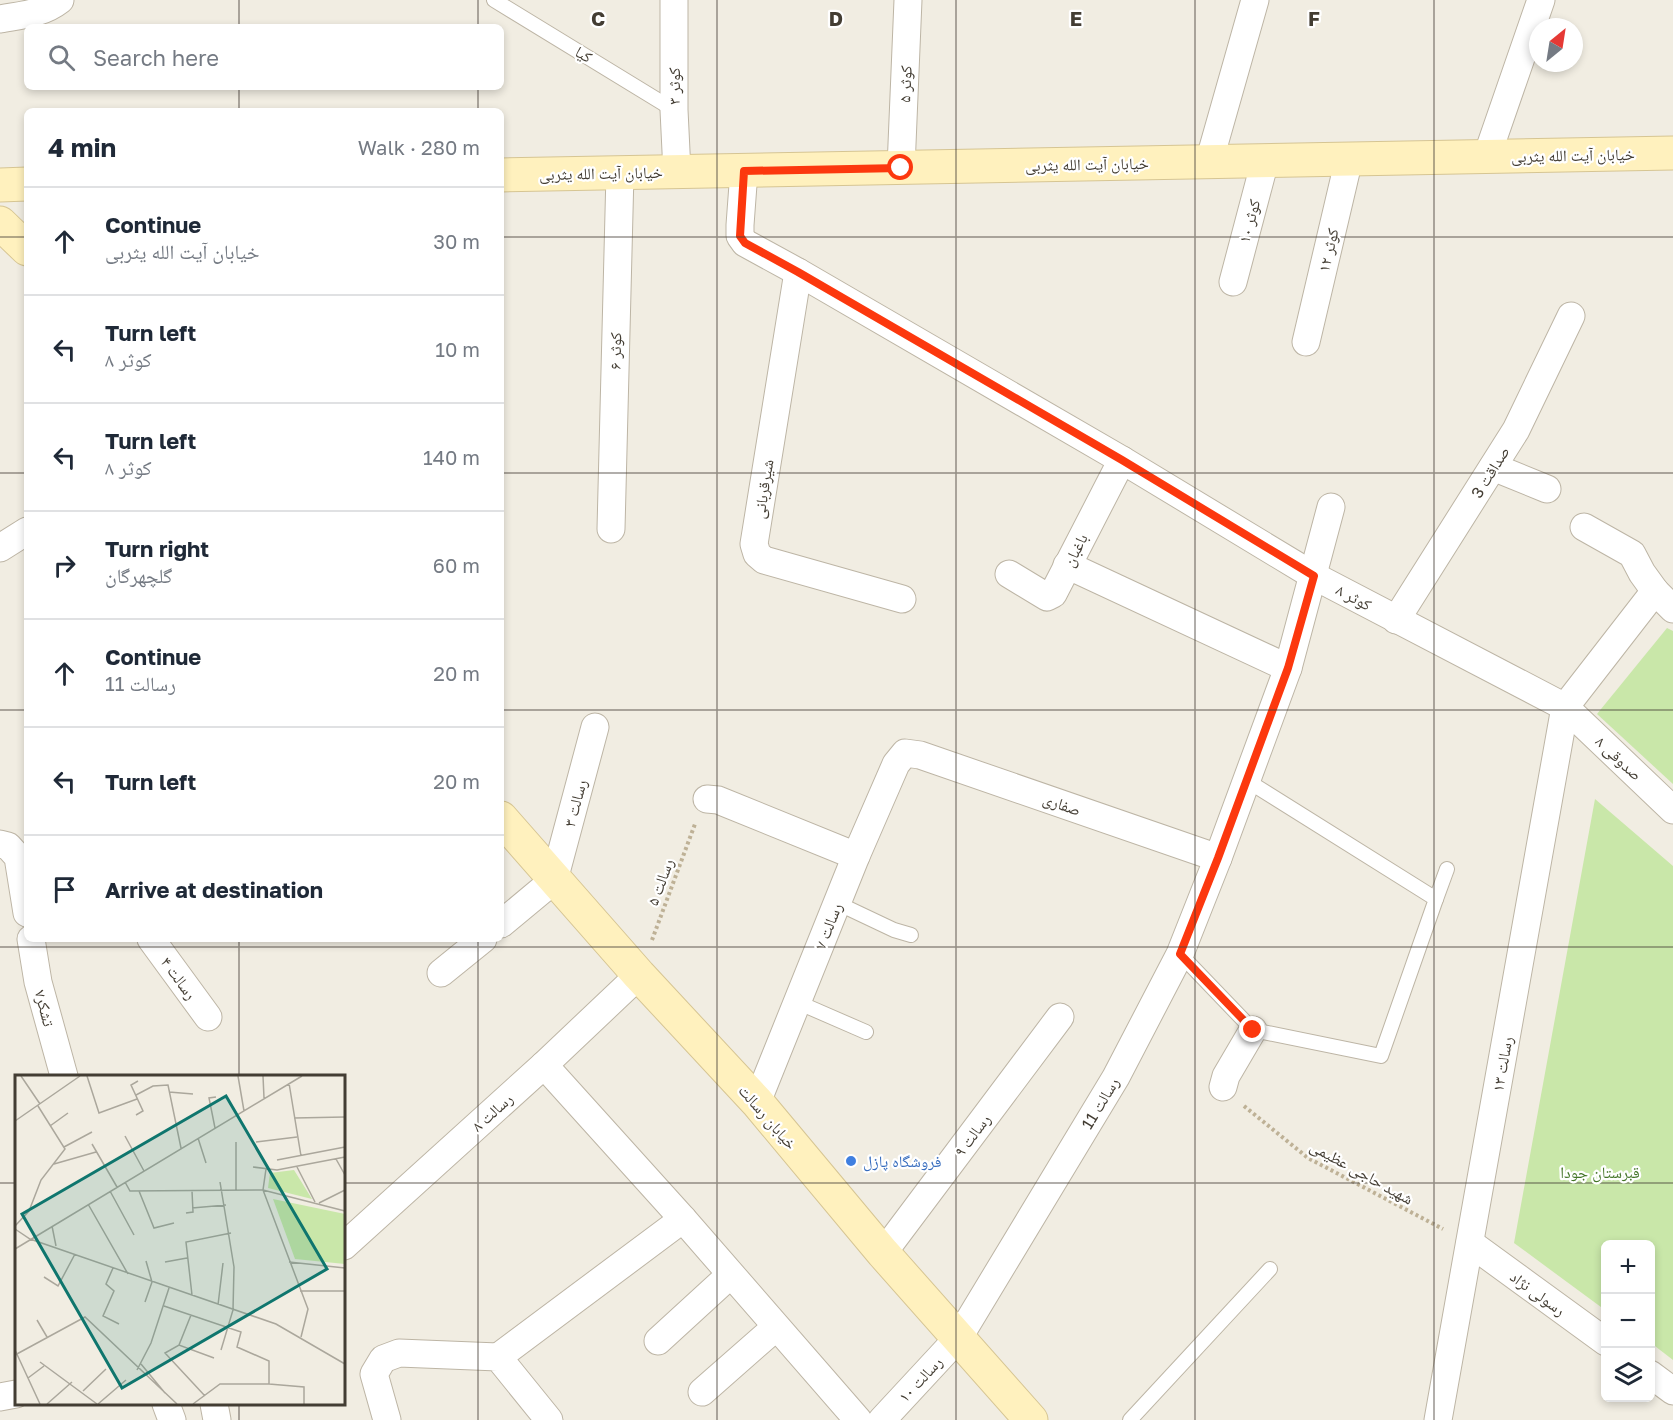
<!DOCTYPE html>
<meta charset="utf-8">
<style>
body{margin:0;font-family:"Golos Text","Noto Naskh Arabic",sans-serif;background:#f2f2f3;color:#1f2937}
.controls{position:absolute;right:18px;bottom:18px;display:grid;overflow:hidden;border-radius:9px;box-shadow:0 3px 9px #0003}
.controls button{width:54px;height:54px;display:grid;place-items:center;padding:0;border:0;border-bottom:2px solid #e0e1e3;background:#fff;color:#1f2937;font:30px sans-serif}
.compass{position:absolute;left:1529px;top:18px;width:54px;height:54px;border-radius:50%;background:#fff;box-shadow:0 3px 9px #0003;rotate:30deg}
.stop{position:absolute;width:18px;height:18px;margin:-14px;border:4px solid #fc380e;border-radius:50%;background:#fff}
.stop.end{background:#fc380e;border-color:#fff;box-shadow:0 2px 6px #0008}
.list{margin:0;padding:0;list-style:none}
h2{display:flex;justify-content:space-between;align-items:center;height:78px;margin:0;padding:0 24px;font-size:26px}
h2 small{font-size:20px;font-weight:400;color:#747a83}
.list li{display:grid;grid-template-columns:39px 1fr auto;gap:18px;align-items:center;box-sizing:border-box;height:108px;padding:0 24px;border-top:2px solid #e0e1e3}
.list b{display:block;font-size:22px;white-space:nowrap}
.list p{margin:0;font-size:20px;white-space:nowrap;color:#747a83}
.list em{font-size:20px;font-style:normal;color:#747a83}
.icon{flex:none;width:33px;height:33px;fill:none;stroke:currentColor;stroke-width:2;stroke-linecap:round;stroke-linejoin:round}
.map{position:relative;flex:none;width:1673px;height:1420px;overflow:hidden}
.search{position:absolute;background:#fff;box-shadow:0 3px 9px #0003;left:24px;top:24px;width:480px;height:66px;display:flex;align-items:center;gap:15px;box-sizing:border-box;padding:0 21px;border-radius:9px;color:#747a83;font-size:22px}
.panel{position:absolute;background:#fff;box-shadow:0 3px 9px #0003;left:24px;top:108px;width:480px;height:834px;border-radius:9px}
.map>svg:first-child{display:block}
.green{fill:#c9e7a9}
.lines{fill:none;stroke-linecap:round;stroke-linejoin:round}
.lane-casing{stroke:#bdb5a5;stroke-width:16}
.street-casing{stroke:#bdb5a5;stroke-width:29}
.secondary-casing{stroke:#d6c593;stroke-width:35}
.path{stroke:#beb196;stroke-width:4;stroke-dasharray:3 3;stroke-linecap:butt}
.lane{stroke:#fff;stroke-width:14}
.street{stroke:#fff;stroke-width:27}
.secondary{stroke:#fff1be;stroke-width:33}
.route{stroke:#fc380e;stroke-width:8}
.grid{fill:none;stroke:#433d33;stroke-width:1.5;stroke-opacity:0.55}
.shop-dot{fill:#3f7fe0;stroke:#fff;stroke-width:2}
.labels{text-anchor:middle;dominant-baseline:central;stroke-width:4.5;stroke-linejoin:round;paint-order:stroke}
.street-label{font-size:16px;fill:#433d33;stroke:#fff}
.shop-label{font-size:16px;fill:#366cbe;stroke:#fff;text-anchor:start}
.park-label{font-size:16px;fill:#427426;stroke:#fff}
.inset-road{fill:none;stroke:#aba79c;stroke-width:1.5}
.view{fill:#0f766e;fill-opacity:0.15;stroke:#0f766e;stroke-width:3}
.inset-edge{fill:none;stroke:#433d33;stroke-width:3}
.grid-label{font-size:20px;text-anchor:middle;font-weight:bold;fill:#433d33;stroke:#fff;stroke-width:4.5;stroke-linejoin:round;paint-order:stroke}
</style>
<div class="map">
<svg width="1673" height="1420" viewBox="0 0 1673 1420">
<rect width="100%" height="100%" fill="#f1ede2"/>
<g class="green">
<path d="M1667,628l6,3v153l-76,-70z"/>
<path d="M1595,799l78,67v494l-22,-17 -1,-99h-44l-1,66 -91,-67z"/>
</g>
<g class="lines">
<defs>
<g id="lane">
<path d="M494,0l180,110"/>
<path d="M1436,899l11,-30"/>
<path d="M837,903l57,27 17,5"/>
<path d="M1180,954l73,76 128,26 55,-157 -190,-119"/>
<path d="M797,1002l69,30"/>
<path d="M1130,1420l140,-151"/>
</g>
<g id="street">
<path d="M674,0v110l3,62"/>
<path d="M0,19c22,-4 42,-5 60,-19"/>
<path d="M1487,156l54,-156"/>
<path d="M1209,162l46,-162"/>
<path d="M901,168l7,-168"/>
<path d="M744,171l-4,54v11l5,7 53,29 324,188 192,116 251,131 108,103"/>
<path d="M798,272l-44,272 3,10 7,6 138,39"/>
<path d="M1233,282l32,-121"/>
<path d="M1306,342l43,-183"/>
<path d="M1493,467l54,22"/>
<path d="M1584,527l48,27 10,19 13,18 18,18"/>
<path d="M611,529l9,-356"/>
<path d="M0,548l27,-17"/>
<path d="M1067,565l221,103"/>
<path d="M1009,574l38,23 6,-3 69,-134"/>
<path d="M1396,620l120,-190 55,-114"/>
<path d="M707,799l11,1 138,56"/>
<path d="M0,844l8,2 10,11 9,56"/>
<path d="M501,924l53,-44 41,-153"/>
<path d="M31,939l7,43 26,94"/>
<path d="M151,939l57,78"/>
<path d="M441,973l42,-34"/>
<path d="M544,1065l139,154 175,201"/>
<path d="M1223,1087l3,-11 27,-46"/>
<path d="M757,1102l99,-246 40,-92 9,-11 15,2 298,103"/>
<path d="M1470,1243l136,99"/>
<path d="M344,1246l200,-181 95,-90"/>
<path d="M883,1253l177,-236"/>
<path d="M658,1341l72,-66"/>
<path d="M498,1357l185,-138"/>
<path d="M1650,1374l23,17"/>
<path d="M702,1392l74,-65"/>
<path d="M0,1397l16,-3"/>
<path d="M166,1404l6,16"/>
<path d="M214,1404l3,16"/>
<path d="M387,1420l-13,-46 9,-15 16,-6 99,4 51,63"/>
<path d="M882,1420l77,-83 157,-260 64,-123 38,-96 70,-190 43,-161"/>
<path d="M1438,1420l127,-713 90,-116"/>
</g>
<g id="secondary">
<path d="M501,175l1172,-22"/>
<path d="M0,185l27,-1"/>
<path d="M0,223l27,26"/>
<path d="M501,818l138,157 118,127 126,151 148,167"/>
</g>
</defs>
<use href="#lane" class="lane-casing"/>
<use href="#street" class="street-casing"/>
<use href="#secondary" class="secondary-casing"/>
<g class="path">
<path d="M652,940l43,-116"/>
<path d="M1244,1106l64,52 135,71"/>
</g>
<use href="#lane" class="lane"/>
<use href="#street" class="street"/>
<use href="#secondary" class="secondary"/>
</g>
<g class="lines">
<path class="route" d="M901,168l-157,3 -4,65 5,7 53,29 324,188 192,116 -26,92 -70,190 -38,96 73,76"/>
</g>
<path class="grid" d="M239,0v27M478,0v27M717,0v1420M956,0v1420M1195,0v1420M1434,0v1420M239,87v24M478,87v24M0,237h27M501,237h1172M0,473h27M501,473h1172M0,710h27M501,710h1172M239,939v137M478,939v481M0,947h1673M0,1183h16M344,1183h1329M239,1404v16"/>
<circle class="shop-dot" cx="851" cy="1161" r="6"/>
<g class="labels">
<g class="street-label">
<text transform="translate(584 54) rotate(31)">کیا</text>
<text transform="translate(905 84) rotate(-88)">کوثر ۵</text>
<text transform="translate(674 86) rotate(-90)">کوثر ۳</text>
<text transform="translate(1573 155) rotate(-1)">خیابان آیت الله یثربی</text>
<text transform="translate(1087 164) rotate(-1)">خیابان آیت الله یثربی</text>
<text transform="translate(601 173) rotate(-1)">خیابان آیت الله یثربی</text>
<text transform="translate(1249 221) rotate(-75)">کوثر ۱۰</text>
<text transform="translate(1328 250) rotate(-77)">کوثر ۱۲</text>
<text transform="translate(615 351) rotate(-89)">کوثر ۶</text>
<text transform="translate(1490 472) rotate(-58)">صداقت 3</text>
<text transform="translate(763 489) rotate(-81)">شیرقربانی</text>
<text transform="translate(1075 550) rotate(-63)">باغبان</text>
<text transform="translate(1354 597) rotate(28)">کوثر ۸</text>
<text transform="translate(1619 758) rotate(43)">صدوقی ۸</text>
<text transform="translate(575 803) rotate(-75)">رسالت ۳</text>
<text transform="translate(1062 804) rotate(19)">صفاری</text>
<text transform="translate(660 882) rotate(-70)">رسالت ۵</text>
<text transform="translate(828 926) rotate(-68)">رسالت ۷</text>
<text transform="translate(179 978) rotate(54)">رسالت ۴</text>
<text transform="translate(45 1008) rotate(75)">تشکر۷</text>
<text transform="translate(1502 1064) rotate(-80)">رسالت ۱۳</text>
<text transform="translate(1100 1103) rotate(-59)">رسالت 11</text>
<text transform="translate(492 1112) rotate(-42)">رسالت ۸</text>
<text transform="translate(768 1117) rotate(49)">خیابان رسالت</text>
<text transform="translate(972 1135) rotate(-53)">رسالت ۹</text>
<text transform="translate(1362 1172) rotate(29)">شهید حاجی عظیمی</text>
<text transform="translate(1538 1293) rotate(36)">رسولی نژاد</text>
<text transform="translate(920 1379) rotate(-47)">رسالت ۱۰</text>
</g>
<g class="shop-label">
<text x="863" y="1161">فروشگاه پازل</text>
</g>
<g class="park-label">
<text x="1600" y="1172">قبرستان جودا</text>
</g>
</g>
<g transform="translate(15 1075)">
<rect width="330" height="330" fill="#f1ede2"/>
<path d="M279,95l18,29 -44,-11 2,-15zM258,124l72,15v50l-50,-5z" fill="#c9e7a9"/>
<path class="inset-road" d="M6,1l19,28M72,1l12,37 38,-14M223,1l6,35M248,1l1,22M274,8l12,73M154,17l24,2M121,20l17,-9 15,-1 13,63M121,40l7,-4 -12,-26 7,-4M279,43l51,-1M0,46l65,-45M35,51l18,-13M200,53l-6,-30 7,-1M110,61l19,35M183,63l8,25M221,67v49M241,67l41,-5M77,69l25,43M49,72l28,-15M321,84l9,16M262,85l68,-13M39,89l42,-12M238,92l24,3 68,-13M282,92l18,35M251,94l-3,21 45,119 -7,28M110,107l5,9 133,-1 82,21M205,107l14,85 -1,43 -12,40M95,116l24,44M124,116l15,37 20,-5M304,128l26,-13M73,129l40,70M177,133l34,-3M171,138l7,-1 -1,-21M0,151l14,-15 12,-31 24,-31 -27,-43M37,151l4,20M0,154l15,10 246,85 69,40M0,174l287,-173M150,187l22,-4M274,187l56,6M98,193l-7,16 8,7 -11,25 16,8M29,202l14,9 17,-32M285,216h45M177,220l-6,-53 45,-9M130,227l7,-20 -6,-21M203,230l5,-42M149,231l77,26 -4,15 32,14v23M22,245l10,17M164,270l12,-30M0,275l25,54M0,280l70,-38 92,87M25,287l57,42M126,289l24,29M122,295l14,-27 18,-55M13,303l16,-12M68,316l23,-22M190,321l-40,-43 14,-8 35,13M32,329l25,-22M83,329l28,-24M178,329l27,-20h49l35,3v17"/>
<path class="view" d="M211,21l101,173 -205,119 -100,-174z"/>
<rect width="330" height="330" class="inset-edge"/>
</g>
<g class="grid-label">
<text x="598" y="26">C</text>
<text x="836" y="26">D</text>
<text x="1076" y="26">E</text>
<text x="1314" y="26">F</text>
</g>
</svg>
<div class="controls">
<button>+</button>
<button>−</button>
<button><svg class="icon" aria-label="layers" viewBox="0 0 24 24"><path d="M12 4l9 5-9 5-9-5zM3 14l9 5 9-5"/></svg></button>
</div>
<svg class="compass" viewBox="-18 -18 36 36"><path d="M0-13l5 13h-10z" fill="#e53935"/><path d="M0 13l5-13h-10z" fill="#747a83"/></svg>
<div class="stop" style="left:901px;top:168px"></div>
<div class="stop end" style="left:1253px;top:1030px"></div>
<div class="search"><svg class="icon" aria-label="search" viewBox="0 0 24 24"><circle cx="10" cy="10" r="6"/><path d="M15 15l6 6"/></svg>Search here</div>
<section class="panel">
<h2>4 min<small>Walk · 280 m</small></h2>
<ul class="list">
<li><svg class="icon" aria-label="ahead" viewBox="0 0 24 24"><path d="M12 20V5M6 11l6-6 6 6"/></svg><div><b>Continue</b><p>خیابان آیت الله یثربی</p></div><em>30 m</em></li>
<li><svg class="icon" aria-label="left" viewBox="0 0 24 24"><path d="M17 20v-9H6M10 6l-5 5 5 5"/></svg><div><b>Turn left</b><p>کوثر ۸</p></div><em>10 m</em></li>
<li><svg class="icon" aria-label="left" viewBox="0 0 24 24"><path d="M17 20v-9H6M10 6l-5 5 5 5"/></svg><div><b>Turn left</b><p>کوثر ۸</p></div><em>140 m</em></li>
<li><svg class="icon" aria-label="right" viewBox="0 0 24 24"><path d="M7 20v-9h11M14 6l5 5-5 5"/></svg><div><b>Turn right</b><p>گلچهرگان</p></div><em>60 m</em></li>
<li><svg class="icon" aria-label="ahead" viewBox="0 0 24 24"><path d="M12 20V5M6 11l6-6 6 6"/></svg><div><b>Continue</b><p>رسالت 11</p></div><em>20 m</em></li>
<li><svg class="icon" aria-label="left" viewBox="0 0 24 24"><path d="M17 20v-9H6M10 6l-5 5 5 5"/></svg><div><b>Turn left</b></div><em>20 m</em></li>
<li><svg class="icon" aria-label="arrive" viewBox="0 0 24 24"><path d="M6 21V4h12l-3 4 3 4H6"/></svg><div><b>Arrive at destination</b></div></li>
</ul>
</section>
</div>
